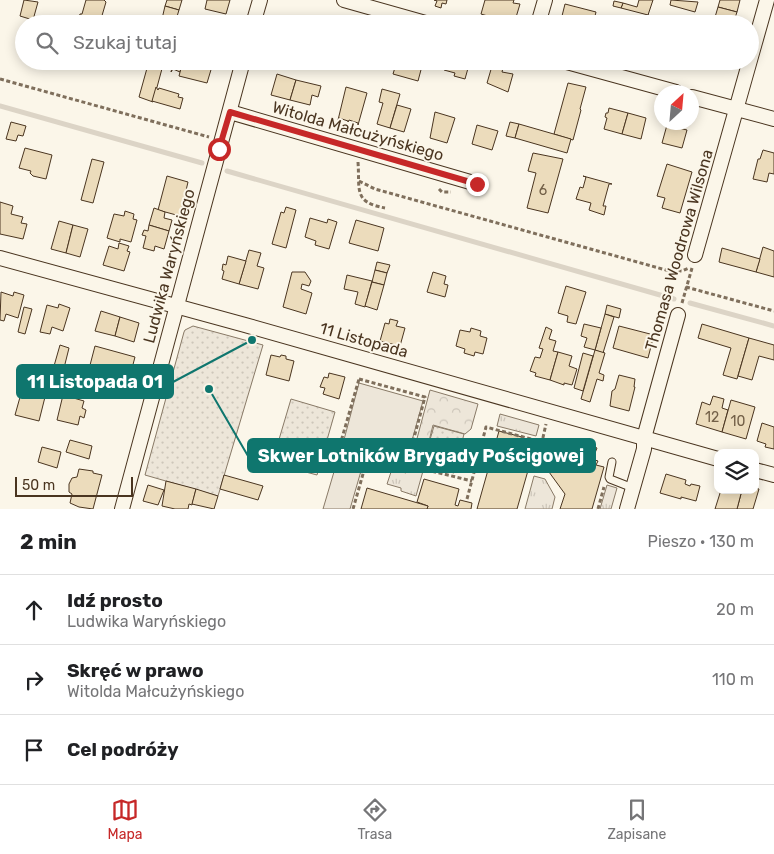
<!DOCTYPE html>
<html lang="pl">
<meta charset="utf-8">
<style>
body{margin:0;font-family:Rubik,sans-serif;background:#f2f2f2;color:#202124}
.controls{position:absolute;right:15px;bottom:15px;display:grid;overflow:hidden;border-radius:10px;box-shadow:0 2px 12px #0003}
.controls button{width:45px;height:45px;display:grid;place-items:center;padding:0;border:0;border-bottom:1px solid #e0e0e0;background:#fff;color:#202124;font:25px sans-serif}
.compass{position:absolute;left:654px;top:85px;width:45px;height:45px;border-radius:50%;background:#fff;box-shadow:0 2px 12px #0003;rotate:26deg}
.scale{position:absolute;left:15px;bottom:12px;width:118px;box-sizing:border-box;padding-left:5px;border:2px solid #4a3520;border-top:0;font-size:14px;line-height:18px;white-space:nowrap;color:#4a3520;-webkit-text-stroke:4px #fbf6e9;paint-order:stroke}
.stop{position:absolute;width:15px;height:15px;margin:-11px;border:4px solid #c62828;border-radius:50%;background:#fff}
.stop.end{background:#c62828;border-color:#fff;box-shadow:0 1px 5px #0008}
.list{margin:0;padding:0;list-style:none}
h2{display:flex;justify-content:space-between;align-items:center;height:65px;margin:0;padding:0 20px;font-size:21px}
h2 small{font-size:16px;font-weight:400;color:#757577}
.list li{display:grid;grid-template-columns:32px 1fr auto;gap:15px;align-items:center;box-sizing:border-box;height:70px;padding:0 20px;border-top:1px solid #e0e0e0}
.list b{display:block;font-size:19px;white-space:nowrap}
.list p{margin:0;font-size:16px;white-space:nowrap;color:#757577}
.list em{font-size:16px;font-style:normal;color:#757577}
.icon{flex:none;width:28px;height:28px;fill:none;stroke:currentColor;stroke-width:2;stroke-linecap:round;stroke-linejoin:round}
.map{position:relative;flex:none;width:774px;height:509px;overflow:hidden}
.search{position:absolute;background:#fff;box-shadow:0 2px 12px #0003;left:15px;right:15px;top:15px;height:55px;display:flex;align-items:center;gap:12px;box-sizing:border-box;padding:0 18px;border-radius:28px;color:#757577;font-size:19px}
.sheet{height:275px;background:#fff}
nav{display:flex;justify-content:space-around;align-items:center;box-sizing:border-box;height:70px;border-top:1px solid #e0e0e0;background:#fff;font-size:14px;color:#757577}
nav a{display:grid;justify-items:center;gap:2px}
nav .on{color:#c62828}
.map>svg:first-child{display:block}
.grass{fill:url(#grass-tufts);stroke:#887966}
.forest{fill:url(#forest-crowns);stroke:#887966}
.park{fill:url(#park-dots);stroke:#887966}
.garden{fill:#ede6d9;stroke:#887966}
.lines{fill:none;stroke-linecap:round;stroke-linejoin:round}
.stream{stroke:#dcd4c6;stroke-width:5}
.building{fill:#ecdcbc;stroke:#4a3520}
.lane-casing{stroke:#4a3520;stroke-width:9}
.street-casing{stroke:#4a3520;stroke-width:16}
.path{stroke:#7f6f5c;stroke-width:3;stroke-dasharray:4 2.5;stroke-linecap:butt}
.lane{stroke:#fbf6e9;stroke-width:7}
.street{stroke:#fbf6e9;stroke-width:14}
.route{stroke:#c62828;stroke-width:6}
.labels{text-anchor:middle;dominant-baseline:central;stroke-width:4;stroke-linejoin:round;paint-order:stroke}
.number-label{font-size:14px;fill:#725f47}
.street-label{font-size:16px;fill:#4a3520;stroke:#fbf6e9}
.leader{fill:none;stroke:#0f766e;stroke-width:2}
.callout-dot{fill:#0f766e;stroke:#fbf6e9;stroke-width:2}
.callout{fill:#0f766e;stroke:#0f766e;stroke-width:2}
.callout-label{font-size:18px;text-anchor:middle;font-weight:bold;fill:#fff}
</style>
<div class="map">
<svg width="774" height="509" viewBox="0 0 774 509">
<defs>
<pattern id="grass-tufts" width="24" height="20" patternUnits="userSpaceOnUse" patternTransform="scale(1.25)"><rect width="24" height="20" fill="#ede6d9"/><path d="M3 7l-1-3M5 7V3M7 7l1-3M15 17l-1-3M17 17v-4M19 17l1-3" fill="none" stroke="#cdc6ba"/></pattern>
<pattern id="forest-crowns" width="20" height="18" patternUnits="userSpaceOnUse" patternTransform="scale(1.25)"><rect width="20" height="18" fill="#ede6d9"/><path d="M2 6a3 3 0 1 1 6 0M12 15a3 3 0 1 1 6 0" fill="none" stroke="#cdc6ba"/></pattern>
<pattern id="park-dots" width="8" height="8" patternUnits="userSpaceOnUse" patternTransform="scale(1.25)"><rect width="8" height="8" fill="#ede6d9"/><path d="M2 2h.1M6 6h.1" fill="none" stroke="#cdc6ba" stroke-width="1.8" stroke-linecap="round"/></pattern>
</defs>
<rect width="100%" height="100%" fill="#fbf6e9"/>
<g class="grass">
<path d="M500,414l39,11 -3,11 -39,-10z"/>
<path d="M408,467l15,4 -7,25 -15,-5v-3l-14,-4 5,-15 14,4z"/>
<path d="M534,476l11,3 10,18 -3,12h-27z"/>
<path d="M607,485l10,3 -6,21h-11z"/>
</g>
<path class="forest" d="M430,390l48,14 -7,25 -6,5 -32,-9 -6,24 -12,-3z"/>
<g class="park">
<path d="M193,326l70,19 -45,151 -73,-21 39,-143 1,-2z"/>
<path d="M291,399l44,13 -18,63 -45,-12z"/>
<path d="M434,426l30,8 -10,39 -28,-7 -2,-6z"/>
</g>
<g class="garden">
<path d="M359,383l64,18 -19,68 -63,-18z"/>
<path d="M336,465l25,6 -11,38h-27z"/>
</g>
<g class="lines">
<g class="stream">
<path d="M0,106l202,57"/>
<path d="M227,171l447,128"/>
<path d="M690,303l84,23"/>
</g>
</g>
<g class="building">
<path d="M24,0l14,2 -5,18 -13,-4z"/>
<path d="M86,0h18l2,2 -5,17 2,1 -1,4h-15l2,-6 -4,-1 -1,5 -6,-2 2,-6h2z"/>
<path d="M167,0h15l-3,10 -14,-4z"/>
<path d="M207,0h23l-4,14 -21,-5z"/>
<path d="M434,0h13l-1,4 -4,-1 -1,5 -6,-2 2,-5z"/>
<path d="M485,0h29l-1,3 7,1 -6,20 -33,-10z"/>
<path d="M639,0h14l-5,15 -27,-7 2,-5 14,4z"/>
<path d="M671,0l27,2 -3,10 -25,-7z"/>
<path d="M720,0h20l-3,12 -19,-5z"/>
<path d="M614,1l9,2 -2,5 -8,-2z"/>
<path d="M565,4l31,8 -3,12h-33z"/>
<path d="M165,6l14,4 -4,13 -13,-4z"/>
<path d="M718,7l19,5 -4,12h-20z"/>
<path d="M648,15l22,7 -1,2h-23z"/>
<path d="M118,17l10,3 -1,4h-11z"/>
<path d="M292,19l18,5h-20z"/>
<path d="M149,61h24l-2,6 -8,-2 -10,37 -14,-5z"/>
<path d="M174,61h9l-3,11 -7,-3 -2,3z"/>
<path d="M183,61l30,2 -6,20 -28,-7z"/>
<path d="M397,61h23l-1,4 3,1 -4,15 -25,-7z"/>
<path d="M447,61h23l-5,18 -11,-3 1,-3 -11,-3z"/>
<path d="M686,61h14l-2,6 -13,-3z"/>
<path d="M492,66l11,2 -1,4 11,2 -5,18 -21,-9z"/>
<path d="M277,74l19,6 -6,20 -19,-5z"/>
<path d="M296,80l25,6 -3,11 -6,-2 -2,10 -20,-5z"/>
<path d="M568,83l18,4 -6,22 1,1 -8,30 -19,-6z"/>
<path d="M156,87l2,3 1,-2 20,6 -1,3 5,1 -3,11 -28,-8z"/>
<path d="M346,87l21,6 -9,32v-2l-9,-3 -1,2v-1l-9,-3 -1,2z"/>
<path d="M382,89l18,5 -10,34 -13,-4 6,-21 -4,-1z"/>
<path d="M397,105l14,4 -7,23 -14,-4z"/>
<path d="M609,108l19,5 -6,21 -18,-5 3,-11 -2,-1 1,-4h2z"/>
<path d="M435,112l20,6 -8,25 -17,-5z"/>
<path d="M628,113l18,5 -5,21 -19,-5z"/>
<path d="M11,122l15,4 -3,10 -5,-1 -2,6 -10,-2z"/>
<path d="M510,122l9,2 -4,14 -9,-2z"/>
<path d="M519,124l52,15 -4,14 -52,-15z"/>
<path d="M477,125l21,6 -6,19 -20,-6z"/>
<path d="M667,125l20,5 -5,18 -20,-5z"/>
<path d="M25,148l27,7 -6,24 -13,-3 -3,-3 1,-2 -12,-3z"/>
<path d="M763,150l11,3v21l-5,-1 -2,9 -14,-3 5,-20h2z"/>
<path d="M533,153l30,6 -15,54 -21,-5 9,-35 -8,-2z"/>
<path d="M92,159l12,3 -11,41 -12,-3z"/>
<path d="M667,164l25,8 -12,41 -18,-5 3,-10 -8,-2z"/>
<path d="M167,176l21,6 -8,34 -22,-6z"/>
<path d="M583,176l29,8h-3l-6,22h3l-2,9 -15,-5 2,-7 -15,-4 4,-12 3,1 3,-11z"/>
<path d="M0,202l13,4 -2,8 12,3 -2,6 6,1 -4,15 -23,-5z"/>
<path d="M286,207l10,3 -10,38 -14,-4 9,-32 3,1z"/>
<path d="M154,208l11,4 -1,6 8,2 -3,11 -20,-6z"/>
<path d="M125,211l9,3 -1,5 4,1 -6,22 -11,-3v3l-13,-4 7,-24 10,2z"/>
<path d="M310,218l17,5 1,-4 9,3 -8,27 -14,-4 1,-4 -11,-4z"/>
<path d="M356,220l28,8 -6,23 -29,-8z"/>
<path d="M59,221l14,4 -7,28 -15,-4z"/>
<path d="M73,225l15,4 -8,28 -14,-4z"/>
<path d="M149,225l20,6 -5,18 -9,-3 -1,5 -11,-3 3,-12 -4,-1 2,-5 4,1z"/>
<path d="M119,243l10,3 -2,5 3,1 -6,19 -21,-6 6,-19 9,3z"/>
<path d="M763,247l11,4v26l-18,-5z"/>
<path d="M722,248l38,11 -4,13 -37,-10z"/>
<path d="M249,250l12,3 -4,13 7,2 -6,21 -19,-5z"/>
<path d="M228,256l18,5 -7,23 -17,-5 2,-8 -2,-1 1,-6 3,1z"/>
<path d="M377,262l13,3 -3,8 -12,-3z"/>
<path d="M375,270l12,3 -3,12 -12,-3z"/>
<path d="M292,272h13l6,9 -2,5 -7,-2 -1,5 11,4 -6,21 -23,-7z"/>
<path d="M433,272l13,4 -2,8 4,1 -3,12 -18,-5z"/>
<path d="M347,275l25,6 -7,26 -10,-3 3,-12 -14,-3z"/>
<path d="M372,282l12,3 -7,25 -12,-4z"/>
<path d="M566,286l20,6 -10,32 -9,-2 1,-6 -10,-3z"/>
<path d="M1,292l12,4 1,-4 10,3 -6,23 -12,-4 -2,7 -4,-1z"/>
<path d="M59,304l11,4 -7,23 -11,-4 -2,7 -10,-2 7,-27 11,3z"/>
<path d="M607,305l14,4 -2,9 -14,-4z"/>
<path d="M24,307l8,2 -7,25 -7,-2z"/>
<path d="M101,311l19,6 -5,19 -20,-5z"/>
<path d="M605,314l9,3 -11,36 -8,-3z"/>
<path d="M120,317l19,6 -5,19 -19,-6z"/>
<path d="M390,319l8,2 -2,5 9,2 -5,18 -20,-5 5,-18 4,1z"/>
<path d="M584,324l17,4 -6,22 -11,-3 3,-9 -6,-2z"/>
<path d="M702,324l47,14 -12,41 -14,-4 8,-27 -33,-10z"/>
<path d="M619,326l35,9 -6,23 -35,-10z"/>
<path d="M546,327l6,3 -3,9 7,2 -3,10 5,1 -8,28 -15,-4 1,-3 -6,-2 5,-14 5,1 3,-9 -4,-1z"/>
<path d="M471,328l10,3 -1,5 7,2 -4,16 -8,-2 -1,4 -10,-3 1,-4 -9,-3 4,-16 10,2z"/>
<path d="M749,338l25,7v15l-15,-4 -7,24 -14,-4z"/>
<path d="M60,345l9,3 -5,20 -10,-2z"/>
<path d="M95,346l40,11 -4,15 -3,-1 -2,8 -37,-10z"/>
<path d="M595,350l10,3 -6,20 5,2 -1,6 -6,-2 -7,23 -9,-3z"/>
<path d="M558,352l14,4 -3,10 8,3 -5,16 -8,-2v2l-14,-5z"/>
<path d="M583,353l10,3 -10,35 -9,-3z"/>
<path d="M271,355l9,2 1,-2 5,1v3l8,2 -5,20 -23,-6z"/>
<path d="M329,373l16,4 -6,22 -16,-5 2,-6 -5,-1 4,-10 4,1z"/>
<path d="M619,375l16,4 -1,8h1l-6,24 -19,-5 2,-15 3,-2z"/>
<path d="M22,390l23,7 -6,24 -24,-6z"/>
<path d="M63,395l21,6 -2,7 4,2 -2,8 -4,-2 -2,9 -21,-5z"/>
<path d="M713,396l11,3 -2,9 6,2 -6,22 -26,-8 6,-22 8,3z"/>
<path d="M731,400l24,7 -9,32 -24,-7z"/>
<path d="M762,423l12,4v22l-9,-2 1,-3 -9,-3z"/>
<path d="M499,431l23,6 -1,3 14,4v-3l14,4 2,-6 22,5 6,9 12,-8 6,3 -2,5 -11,7 7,4 1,-5 6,2 -2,4 8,2 -12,42h-32l5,-15 -16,-22 -20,-5 -12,42h-40z"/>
<path d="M70,440l22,6 -3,13 -23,-7z"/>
<path d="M42,447l19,5 -4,16 -19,-6z"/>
<path d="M79,469l14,2v2l9,2 -9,34 -14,-2 -9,-4 2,-9 -3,-2v-8l3,-6 5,-1z"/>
<path d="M666,474l20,6 -1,4 5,2 1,-2 9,2 -4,15 -15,-4v2l-21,-6z"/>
<path d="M224,475l39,11 -5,14 -38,-11z"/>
<path d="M424,479l35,10 -4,16 3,1 2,-6 12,3 -1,6h-44l1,-3 -11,-4z"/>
<path d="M166,481l30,8 -4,16 -3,-1 -1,5h-13l-13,-3z"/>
<path d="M148,485l16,5 -6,15 -15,-4z"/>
<path d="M367,488l61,18 -1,3h-66z"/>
<path d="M755,488l4,1 -6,20h-16l5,-19h13z"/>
<path d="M196,489l22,7 -4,13 -22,-5z"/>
<path d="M721,490h21l-5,19h-22z"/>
</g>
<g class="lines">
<defs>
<path id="lane" d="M612,462l-3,15 1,2 23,9"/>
<g id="street">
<path d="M344,0l85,24"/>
<path d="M253,24l7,-24"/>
<path d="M538,24l7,-24"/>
<path d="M563,61l113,31"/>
<path d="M692,97l82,22"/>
<path d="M230,112l247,72"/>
<path d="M695,255l72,-255"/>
<path d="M0,258l245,67 473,134"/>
<path d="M755,470l19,5"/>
<path d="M122,509l121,-448"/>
<path d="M627,509l17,-60v-11l34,-123"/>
</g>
</defs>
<use href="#lane" class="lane-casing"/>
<use href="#street" class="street-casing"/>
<g class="path">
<path d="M0,79l209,58"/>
<path d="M358,162c2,28 -5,40 27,46"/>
<path d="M359,181l16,8 291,81 16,1 7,-3"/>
<path d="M439,189l3,3h9"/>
<path d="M686,287l88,24"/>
<path d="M682,303l10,-35"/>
<path d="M359,379l66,18 -20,74 -67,-19z"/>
<path d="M407,465l65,16"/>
<path d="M467,499l19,-72 56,15 4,-18"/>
<path d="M353,509l14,-49"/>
<path d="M598,509l6,-22"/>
</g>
<use href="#lane" class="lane"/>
<use href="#street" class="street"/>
</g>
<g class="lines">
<path class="route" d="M219,149l11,-37 247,72"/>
</g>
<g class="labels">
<g class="number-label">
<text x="543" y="190">6</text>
<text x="712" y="417">12</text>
<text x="738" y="421">10</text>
</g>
<g class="street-label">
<text transform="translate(358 131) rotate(16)">Witolda Małcużyńskiego</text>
<text transform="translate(679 250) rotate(-74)">Thomasa Woodrowa Wilsona</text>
<text transform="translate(169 266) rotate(-75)">Ludwika Waryńskiego</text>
<text transform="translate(364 340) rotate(16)">11 Listopada</text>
</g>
</g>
<path class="leader" d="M252 340L173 382M209 389L248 456"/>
<g class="callout-dot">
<circle cx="252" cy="340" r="5"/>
<circle cx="209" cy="389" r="5"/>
</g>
<g class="callout">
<rect x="17" y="365" width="156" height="33" rx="5"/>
<rect x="248" y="439" width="347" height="33" rx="5"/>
</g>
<g class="callout-label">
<text x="95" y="388">11 Listopada 01</text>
<text x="421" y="462">Skwer Lotników Brygady Pościgowej</text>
</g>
</svg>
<div class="controls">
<button><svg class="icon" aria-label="layers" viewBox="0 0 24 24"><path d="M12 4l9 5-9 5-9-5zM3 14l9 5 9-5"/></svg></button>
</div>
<svg class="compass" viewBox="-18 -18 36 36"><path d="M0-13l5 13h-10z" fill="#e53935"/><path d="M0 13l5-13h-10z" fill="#757577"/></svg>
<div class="scale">50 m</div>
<div class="stop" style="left:219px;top:149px"></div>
<div class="stop end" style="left:477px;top:184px"></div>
<div class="search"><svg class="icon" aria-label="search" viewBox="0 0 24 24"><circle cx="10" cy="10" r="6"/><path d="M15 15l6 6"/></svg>Szukaj tutaj</div>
</div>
<section class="sheet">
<h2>2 min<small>Pieszo · 130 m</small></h2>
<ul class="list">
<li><svg class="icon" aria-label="ahead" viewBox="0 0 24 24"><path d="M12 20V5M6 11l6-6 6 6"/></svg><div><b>Idź prosto</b><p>Ludwika Waryńskiego</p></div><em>20 m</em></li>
<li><svg class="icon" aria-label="right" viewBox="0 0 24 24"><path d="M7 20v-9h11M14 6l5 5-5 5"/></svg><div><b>Skręć w prawo</b><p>Witolda Małcużyńskiego</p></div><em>110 m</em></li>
<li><svg class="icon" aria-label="arrive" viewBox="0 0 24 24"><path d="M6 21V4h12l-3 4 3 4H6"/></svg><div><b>Cel podróży</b></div></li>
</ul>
</section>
<nav>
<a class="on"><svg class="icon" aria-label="map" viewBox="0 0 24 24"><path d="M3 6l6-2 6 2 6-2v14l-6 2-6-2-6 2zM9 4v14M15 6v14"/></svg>Mapa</a>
<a><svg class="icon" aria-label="directions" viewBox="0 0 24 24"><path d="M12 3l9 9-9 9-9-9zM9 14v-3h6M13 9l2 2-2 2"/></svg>Trasa</a>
<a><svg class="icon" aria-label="saved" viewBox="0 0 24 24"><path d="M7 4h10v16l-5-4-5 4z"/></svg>Zapisane</a>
</nav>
